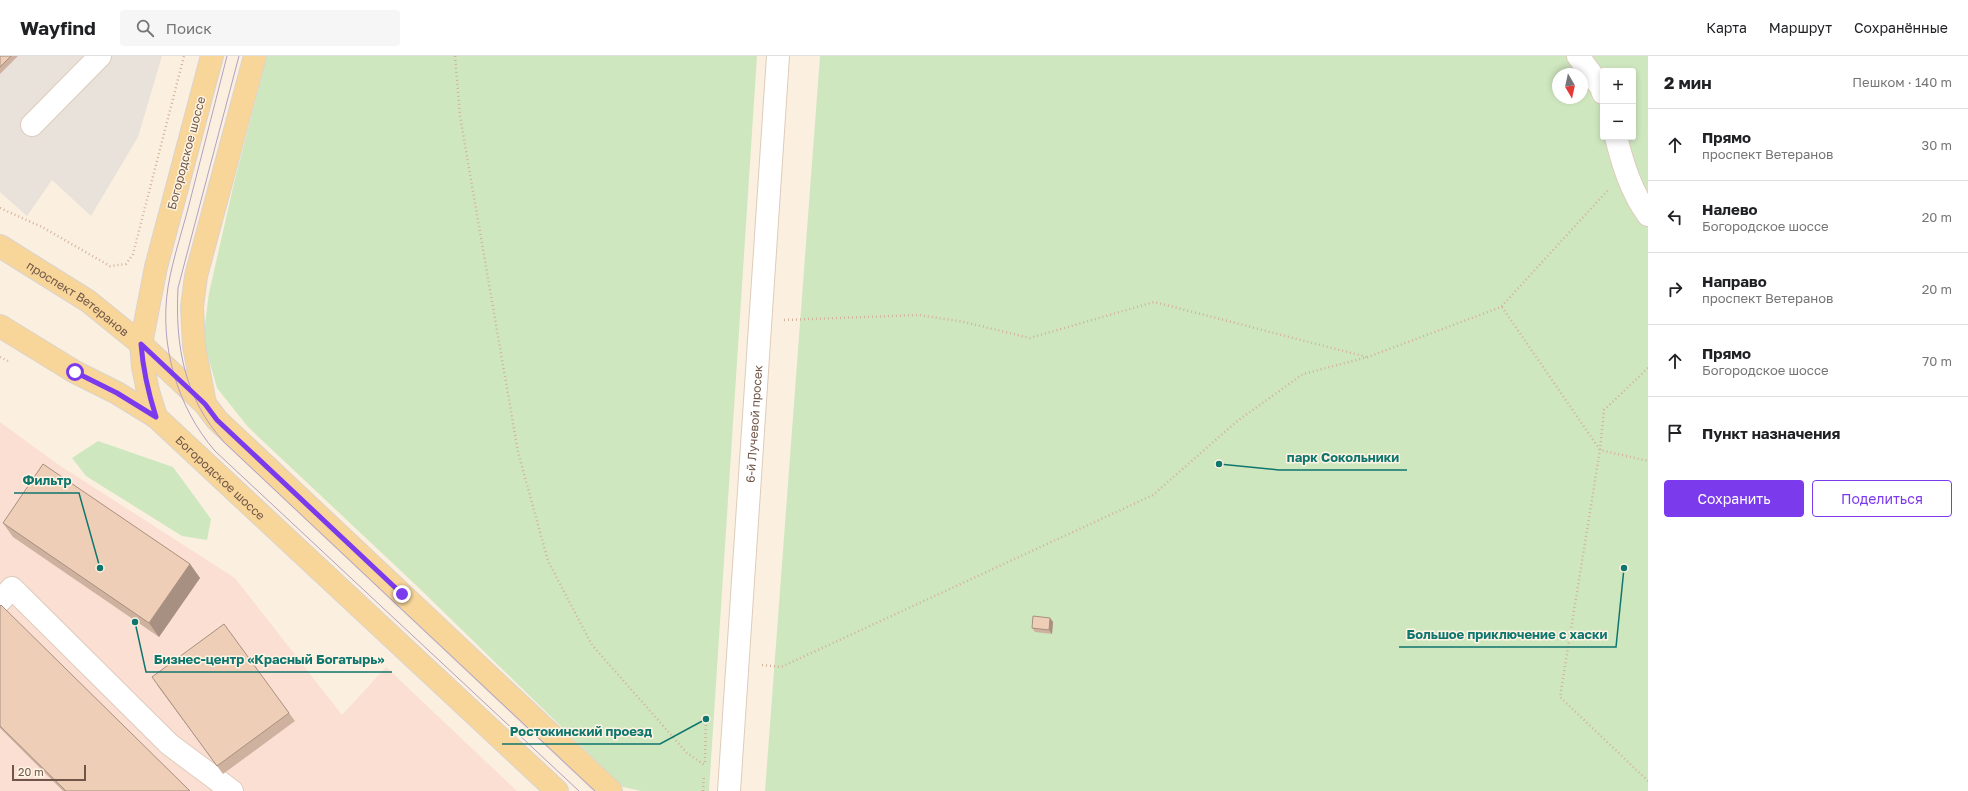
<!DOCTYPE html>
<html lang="ru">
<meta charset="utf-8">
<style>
body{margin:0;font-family:"Golos Text",sans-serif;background:#f6f6f6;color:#202124}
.controls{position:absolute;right:12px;top:12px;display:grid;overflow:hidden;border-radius:4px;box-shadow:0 2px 6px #0003}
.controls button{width:36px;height:36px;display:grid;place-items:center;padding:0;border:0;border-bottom:1px solid #e0e0e0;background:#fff;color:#202124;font:20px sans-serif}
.compass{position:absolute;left:1552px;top:12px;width:36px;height:36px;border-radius:50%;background:#fff;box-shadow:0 2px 6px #0003;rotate:171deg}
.scale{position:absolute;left:12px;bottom:10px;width:74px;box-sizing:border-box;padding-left:4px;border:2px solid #705648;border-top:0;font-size:11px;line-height:14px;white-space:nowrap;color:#705648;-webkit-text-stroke:3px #fef4e4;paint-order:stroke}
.stop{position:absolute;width:12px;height:12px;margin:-9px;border:3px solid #7c3aed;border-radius:50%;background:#fff}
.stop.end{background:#7c3aed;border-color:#fff;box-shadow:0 1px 4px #0008}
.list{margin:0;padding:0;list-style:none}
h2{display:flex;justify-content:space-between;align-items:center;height:52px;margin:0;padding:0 16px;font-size:17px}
h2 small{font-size:13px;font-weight:400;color:#757577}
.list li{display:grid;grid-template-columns:26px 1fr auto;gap:12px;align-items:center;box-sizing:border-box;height:72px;padding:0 16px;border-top:1px solid #e0e0e0}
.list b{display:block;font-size:15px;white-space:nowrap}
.list p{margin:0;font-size:13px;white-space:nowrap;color:#757577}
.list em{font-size:13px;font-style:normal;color:#757577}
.actions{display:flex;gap:8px;padding:12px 16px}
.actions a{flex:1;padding:9px 0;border:1px solid #7c3aed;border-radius:4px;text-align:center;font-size:14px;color:#7c3aed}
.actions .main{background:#7c3aed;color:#fff}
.icon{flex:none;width:22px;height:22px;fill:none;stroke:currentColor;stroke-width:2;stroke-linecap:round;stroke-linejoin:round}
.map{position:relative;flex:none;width:1648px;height:735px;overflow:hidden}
header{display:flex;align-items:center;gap:24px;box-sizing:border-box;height:56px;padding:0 20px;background:#fff;border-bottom:1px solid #e0e0e0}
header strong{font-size:19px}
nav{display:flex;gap:22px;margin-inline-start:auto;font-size:14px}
.search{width:280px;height:36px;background:#f6f6f6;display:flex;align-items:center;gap:10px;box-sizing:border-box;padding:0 14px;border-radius:4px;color:#757577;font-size:15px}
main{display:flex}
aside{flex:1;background:#fff}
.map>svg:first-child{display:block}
.commercial{fill:#fbdfd3}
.industrial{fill:#e9e2db}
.green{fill:#cfe7bf;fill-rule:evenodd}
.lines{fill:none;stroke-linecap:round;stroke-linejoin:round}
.minor-casing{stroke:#deccbc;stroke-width:24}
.major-casing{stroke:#dad3cf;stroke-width:24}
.path{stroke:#d3b19c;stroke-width:2.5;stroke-dasharray:1 3;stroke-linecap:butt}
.minor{stroke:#fff;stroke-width:22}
.major{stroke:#f8d599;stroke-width:22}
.tram{stroke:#b29fc2;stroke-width:1}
.wall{fill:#ceb19e}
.shaded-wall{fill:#a79081}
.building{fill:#efceb8;stroke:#a79081}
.route{stroke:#7c3aed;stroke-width:5}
.labels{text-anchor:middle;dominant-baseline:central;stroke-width:3;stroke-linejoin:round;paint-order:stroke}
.street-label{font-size:12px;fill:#705648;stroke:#fef4e4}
.leader{fill:none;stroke:#0f766e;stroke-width:1.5}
.callout-dot{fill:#0f766e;stroke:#fef4e4;stroke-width:1.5}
.callout-label{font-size:13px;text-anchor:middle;font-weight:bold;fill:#0f766e;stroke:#fef4e4;stroke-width:3;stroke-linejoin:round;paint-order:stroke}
</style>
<header>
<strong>Wayfind</strong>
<div class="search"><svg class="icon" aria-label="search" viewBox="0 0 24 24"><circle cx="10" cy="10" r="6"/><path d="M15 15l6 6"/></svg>Поиск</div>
<nav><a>Карта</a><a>Маршрут</a><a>Сохранённые</a></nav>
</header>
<main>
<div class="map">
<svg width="1648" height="735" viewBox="0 0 1648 735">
<rect width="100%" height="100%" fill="#fbf0df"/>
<path class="commercial" d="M0,366l59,43 176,113 107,137 44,-48 131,124h-517z"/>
<path class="industrial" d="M0,0h162l-24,81 -47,79 -39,-36 -25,36 -27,-24z"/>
<g class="green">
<path d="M267,0h490l-48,735h-68l-18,-4 -204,-199 -171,-161 -31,-39 -14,-49 6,-46 25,-110z"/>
<path d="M820,0h828v735h-883zM1603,15h30v66h-30zM1558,18h24v24h-24z"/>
<path d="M98,385l75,26 38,52 -4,21 -25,-4 -96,-60 -14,-18z"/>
</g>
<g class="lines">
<defs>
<g id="minor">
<path d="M1578,0l23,31 2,6"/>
<path d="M32,69l68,-69"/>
<path d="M1616,81c7,28 15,54 32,78"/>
<path d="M0,545l12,-13 157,156 63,47"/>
<path id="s1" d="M729,735l49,-735"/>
</g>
<g id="major">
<path id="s2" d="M212,0l-56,211 -15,77 2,23 5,24 8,26 401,374"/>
<path d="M255,0l-59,220 -4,31 2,39 11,58 12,16 394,371"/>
<path id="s3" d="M0,190l88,55 53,43 64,60"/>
<path d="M0,270l75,46 42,21 39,24"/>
</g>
</defs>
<use href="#minor" class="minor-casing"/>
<use href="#major" class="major-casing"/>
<g class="path">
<path d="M455,0l5,60 58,336 30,109 44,84 95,108 19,13"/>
<path d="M0,152l42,19 68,39 16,-2 7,-10 51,-198"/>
<path d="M1502,251l98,143 48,11"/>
<path d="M784,264l135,-5 45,7 66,16 124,-36 213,55"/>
<path d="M0,301l8,4"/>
<path d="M1648,312l-44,42 -4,40 -40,247 88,84"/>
<path d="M762,609l19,2 372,-172 83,-73 67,-48 65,-17 133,-50 107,-117"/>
<path d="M705,706l1,-43"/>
<path d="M703,735l1,-16"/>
</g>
<use href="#minor" class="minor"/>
<use href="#major" class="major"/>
<g class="tram">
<path d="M227,0c-12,47 -24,94 -36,141 -7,29 -18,60 -23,90 -9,58 9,120 47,164l364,340"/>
<path d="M239,0l-61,232c-3,57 6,110 46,154l371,349"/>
</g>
</g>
<g class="wall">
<path d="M0,0h18l-18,18z"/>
<path d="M3,467l187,41 10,14 -41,59 -146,-100z"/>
<path d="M0,550l190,185h-127l-63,-63z"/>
<path d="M1050,562l3,4 -1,12 -17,-2 -3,-4z"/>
<path d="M157,629l132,28 6,8 -72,53z"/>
</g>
<g class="shaded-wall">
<path d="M190,508l10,14 -41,59 -10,-14z"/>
<path d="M1050,562l3,4 -1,12 -3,-4z"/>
</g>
<g class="building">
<path d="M0,0h11l-11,11z"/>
<path d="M43,408l147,100 -41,59 -146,-100z"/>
<path d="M1,549l189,186h-124l-66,-65v-120z"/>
<path d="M1033,560l17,2 -1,12 -17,-2z"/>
<path d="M224,568l65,89 -72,53 -65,-89z"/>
</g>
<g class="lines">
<path class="route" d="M75,316l42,21 39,24c-8,-25 -13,-47 -15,-73l64,60 12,16 185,174"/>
</g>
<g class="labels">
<g class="street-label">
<text transform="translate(186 97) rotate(-75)">Богородское шоссе</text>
<text stroke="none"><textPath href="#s3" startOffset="94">проспект Ветеранов</textPath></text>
<text stroke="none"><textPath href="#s1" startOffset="368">6-й Лучевой просек</textPath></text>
<text stroke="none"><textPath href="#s2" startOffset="460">Богородское шоссе</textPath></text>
</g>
</g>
<path class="leader" d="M1219 408L1279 414H1407M100 512L79 437H14M1624 512L1616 591H1399M135 566L146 616H392M706 663L660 688H502"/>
<g class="callout-dot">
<circle cx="1219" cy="408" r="4"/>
<circle cx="100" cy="512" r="4"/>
<circle cx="1624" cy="512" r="4"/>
<circle cx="135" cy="566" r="4"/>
<circle cx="706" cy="663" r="4"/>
</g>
<g class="callout-label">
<text x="1343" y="406">парк Сокольники</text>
<text x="47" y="429">Фильтр</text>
<text x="1507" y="583">Большое приключение с хаски</text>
<text x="269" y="608">Бизнес-центр «Красный Богатырь»</text>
<text x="581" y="680">Ростокинский проезд</text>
</g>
</svg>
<div class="controls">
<button>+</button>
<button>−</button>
</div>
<svg class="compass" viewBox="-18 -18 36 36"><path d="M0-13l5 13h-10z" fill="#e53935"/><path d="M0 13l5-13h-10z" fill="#757577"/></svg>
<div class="scale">20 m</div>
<div class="stop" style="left:75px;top:316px"></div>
<div class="stop end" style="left:402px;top:538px"></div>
</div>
<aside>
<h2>2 мин<small>Пешком · 140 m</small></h2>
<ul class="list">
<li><svg class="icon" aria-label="ahead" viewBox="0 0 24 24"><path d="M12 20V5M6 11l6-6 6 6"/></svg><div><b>Прямо</b><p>проспект Ветеранов</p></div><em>30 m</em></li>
<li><svg class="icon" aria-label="left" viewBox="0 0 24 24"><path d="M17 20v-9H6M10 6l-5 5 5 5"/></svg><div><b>Налево</b><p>Богородское шоссе</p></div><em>20 m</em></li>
<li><svg class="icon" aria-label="right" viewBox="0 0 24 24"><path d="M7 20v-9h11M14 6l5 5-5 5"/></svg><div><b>Направо</b><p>проспект Ветеранов</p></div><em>20 m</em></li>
<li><svg class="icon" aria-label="ahead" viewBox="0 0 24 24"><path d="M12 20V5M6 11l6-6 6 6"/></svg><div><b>Прямо</b><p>Богородское шоссе</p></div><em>70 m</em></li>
<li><svg class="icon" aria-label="arrive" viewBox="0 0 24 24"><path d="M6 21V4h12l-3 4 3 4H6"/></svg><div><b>Пункт назначения</b></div></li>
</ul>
<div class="actions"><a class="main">Сохранить</a><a>Поделиться</a></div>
</aside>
</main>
